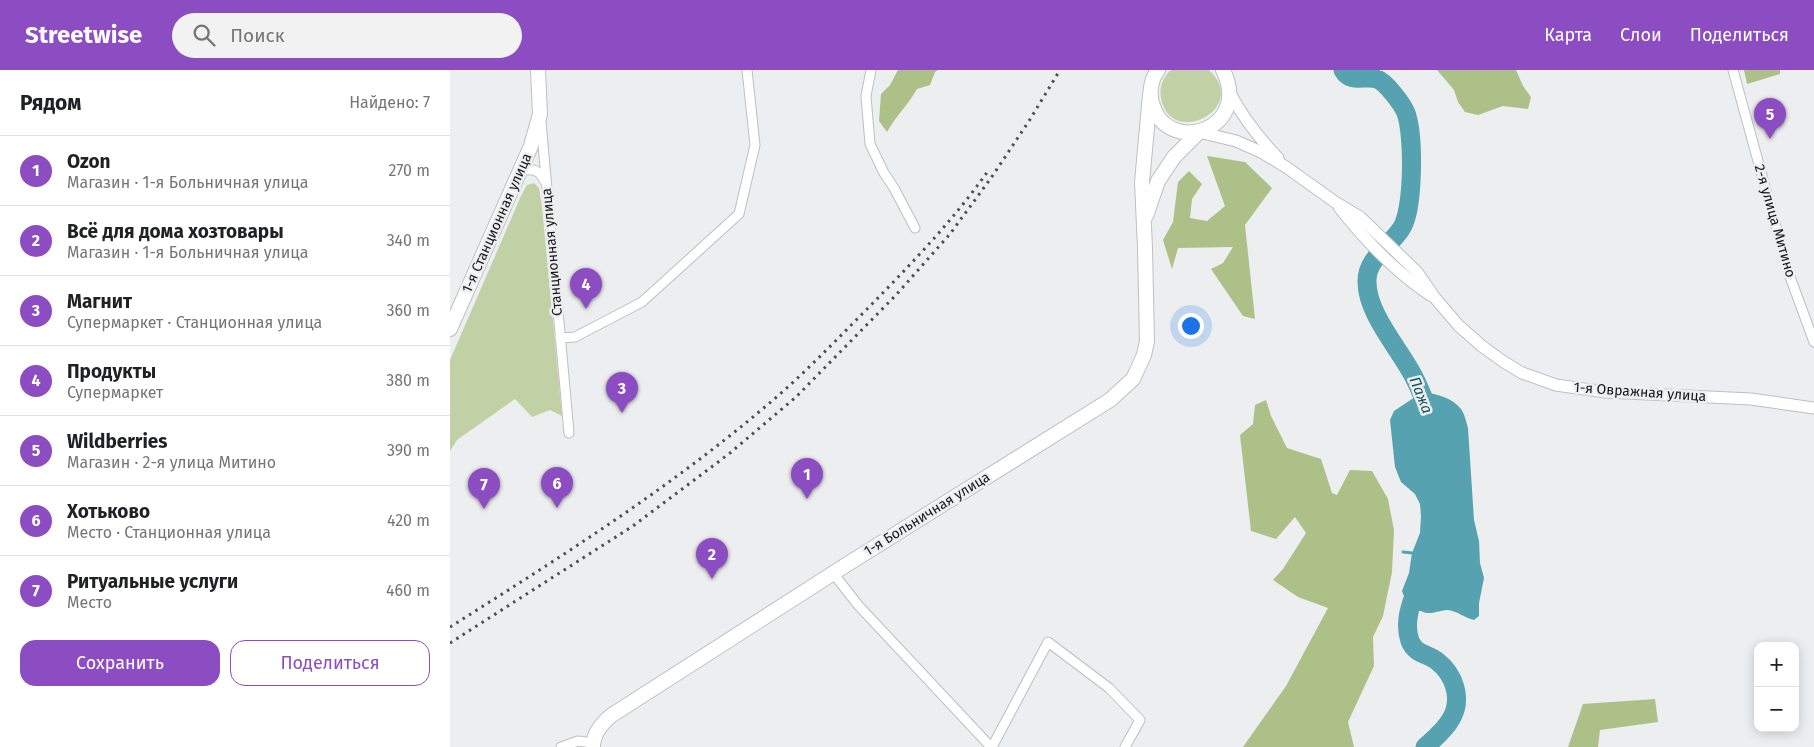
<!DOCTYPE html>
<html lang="ru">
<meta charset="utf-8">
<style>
body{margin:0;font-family:"Fira Sans",sans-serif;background:#f2f2f2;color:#202124}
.controls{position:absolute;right:15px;bottom:15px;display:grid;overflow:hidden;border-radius:10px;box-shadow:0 2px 12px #0003}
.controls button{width:45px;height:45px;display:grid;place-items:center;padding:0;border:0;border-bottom:1px solid #e0e0e0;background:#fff;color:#202124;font:25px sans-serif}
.you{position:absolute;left:740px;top:255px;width:18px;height:18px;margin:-12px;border:4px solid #fff;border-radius:50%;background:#1a73e8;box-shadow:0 0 0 8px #1a73e833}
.badge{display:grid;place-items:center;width:32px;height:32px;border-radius:50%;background:#8d4dc2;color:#fff;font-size:16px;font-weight:700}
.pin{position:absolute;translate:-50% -41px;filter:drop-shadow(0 1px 2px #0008)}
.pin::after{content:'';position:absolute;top:26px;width:18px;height:15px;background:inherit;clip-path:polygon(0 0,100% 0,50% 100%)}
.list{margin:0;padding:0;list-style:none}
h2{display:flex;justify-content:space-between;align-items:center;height:65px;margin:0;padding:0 20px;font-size:21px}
h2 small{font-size:16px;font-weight:400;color:#757577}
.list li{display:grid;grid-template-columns:32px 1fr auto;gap:15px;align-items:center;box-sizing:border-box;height:70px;padding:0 20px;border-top:1px solid #e0e0e0}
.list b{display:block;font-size:19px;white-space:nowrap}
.list p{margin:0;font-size:16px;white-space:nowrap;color:#757577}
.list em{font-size:16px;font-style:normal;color:#757577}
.actions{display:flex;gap:10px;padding:15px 20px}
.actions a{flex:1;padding:11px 0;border:1px solid #8d4dc2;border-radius:15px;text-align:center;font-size:18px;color:#8d4dc2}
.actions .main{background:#8d4dc2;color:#fff}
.icon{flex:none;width:28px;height:28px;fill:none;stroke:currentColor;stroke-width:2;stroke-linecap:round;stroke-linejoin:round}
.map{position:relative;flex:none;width:1364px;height:677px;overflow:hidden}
header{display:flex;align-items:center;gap:30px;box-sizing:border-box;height:70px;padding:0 25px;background:#8d4dc2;color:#fff}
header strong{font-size:24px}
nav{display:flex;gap:28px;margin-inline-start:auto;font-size:18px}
.search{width:350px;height:45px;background:#f2f2f2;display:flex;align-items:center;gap:12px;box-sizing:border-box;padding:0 18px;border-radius:28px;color:#757577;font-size:19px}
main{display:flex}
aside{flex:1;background:#fff}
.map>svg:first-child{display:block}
.green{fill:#c2d1a5}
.forest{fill:#adc088}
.water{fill:#56a2b0}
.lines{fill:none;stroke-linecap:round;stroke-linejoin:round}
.stream{stroke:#56a2b0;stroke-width:3}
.river{stroke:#56a2b0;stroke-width:19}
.minor-casing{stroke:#bdbfc0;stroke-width:11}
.tertiary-casing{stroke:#bdbfc0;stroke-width:13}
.secondary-casing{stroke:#bdbfc0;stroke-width:16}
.minor{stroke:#fff;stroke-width:9}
.tertiary{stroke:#fff;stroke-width:11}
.secondary{stroke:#fff;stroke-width:14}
.rail{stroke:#4d4e4f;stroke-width:3;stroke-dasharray:2.5 5;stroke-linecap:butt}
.labels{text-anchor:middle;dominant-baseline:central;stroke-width:5;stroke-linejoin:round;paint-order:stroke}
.street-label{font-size:14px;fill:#161617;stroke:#edeef0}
.water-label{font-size:15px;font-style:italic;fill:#13555f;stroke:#edeef0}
</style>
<header>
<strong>Streetwise</strong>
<div class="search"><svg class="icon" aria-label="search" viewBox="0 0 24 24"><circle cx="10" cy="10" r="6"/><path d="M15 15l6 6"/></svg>Поиск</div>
<nav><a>Карта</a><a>Слои</a><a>Поделиться</a></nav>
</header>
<main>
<aside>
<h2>Рядом<small>Найдено: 7</small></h2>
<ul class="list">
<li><span class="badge">1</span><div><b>Ozon</b><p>Магазин · 1-я Больничная улица</p></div><em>270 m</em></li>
<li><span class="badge">2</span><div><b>Всё для дома хозтовары</b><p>Магазин · 1-я Больничная улица</p></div><em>340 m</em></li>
<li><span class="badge">3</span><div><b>Магнит</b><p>Супермаркет · Станционная улица</p></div><em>360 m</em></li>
<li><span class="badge">4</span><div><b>Продукты</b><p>Супермаркет</p></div><em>380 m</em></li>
<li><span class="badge">5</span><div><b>Wildberries</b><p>Магазин · 2-я улица Митино</p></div><em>390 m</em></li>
<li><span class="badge">6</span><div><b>Хотьково</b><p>Место · Станционная улица</p></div><em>420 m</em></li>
<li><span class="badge">7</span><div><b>Ритуальные услуги</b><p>Место</p></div><em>460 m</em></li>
</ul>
<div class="actions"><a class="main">Сохранить</a><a>Поделиться</a></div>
</aside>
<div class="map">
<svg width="1364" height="677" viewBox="0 0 1364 677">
<rect width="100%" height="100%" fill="#edeef0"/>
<g class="green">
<path d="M721,0h38c42,39 -39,79 -48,28 -2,-11 2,-21 10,-28z"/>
<path d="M84,113l5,5 3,19 20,209 -12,-6 -18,7 -17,-18 -58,41 -7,11v-91l71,-164 6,-11z"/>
</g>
<g class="forest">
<path d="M448,0h40l-3,2 -5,13 -13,4c-9,16 -21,27 -30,43l-8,-11 2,-27 9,-9z"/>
<path d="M987,0h79l7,16 8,11 -3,12 -25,-3 -25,9 -13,-3 -7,-10 -4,-12z"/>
<path d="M1294,0h36v4l-33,10z"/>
<path d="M757,86l38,6 27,26 -27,37 10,94 -12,-3 -32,-47 12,-6 10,-16 -55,1 -6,21 -9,-29 10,-18 5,-40 11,-11 13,13 -10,15 -2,19 17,3 18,-15z"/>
<path d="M816,330l5,16 16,32 34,11 11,34 5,2 13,-25 22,1 16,28 6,31 -2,42 -9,44 -10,21 1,29 -26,56 6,25h-111l43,-61 42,-78 -30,-11 -25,-17 10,-11 23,-36 -11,-16 -19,22 -25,-8 -11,-96 13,-11 2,-19z"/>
<path d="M1205,629l3,23 -58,8 -2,17h-30l15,-43z"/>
</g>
<path class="water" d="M971,323c13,-1 32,5 40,16 4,6 5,12 7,19l6,92 5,21 1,22 4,15 -5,25v13l-5,4c-9,-2 -17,-9 -26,-10 -5,0 -11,2 -16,3 -13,1 -26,-9 -30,-22l7,-18 3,-20 8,-20 1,-17 -1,-12 -5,-10 -14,-12 -6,-15 -5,-47 4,-9z"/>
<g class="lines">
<path class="stream" d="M953,482l9,1"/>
<g class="river">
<path d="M893,0c7,14 23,5 34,9 9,3 26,26 29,34 8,22 8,98 -5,116 -11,17 -35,30 -34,53 0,30 29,63 43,88 8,13 13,28 19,41l1,6"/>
<path d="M969,512c-7,19 -16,39 -9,59 5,13 18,13 27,20 17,13 26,38 14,58 -6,11 -17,20 -26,28"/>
</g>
<defs>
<g id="minor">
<path d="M421,0l-5,26 4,48 14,29 10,15 21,40"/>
<path d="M1283,0l56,204 25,68"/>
<path d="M91,52l28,311"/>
<path d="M71,100c13,-1 18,-1 24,12"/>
<path d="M110,268l15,-1 67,-35 97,-88 16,-69 -8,-75"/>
<path d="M383,503l25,32 133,142"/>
<path d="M111,677l17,-6 15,2"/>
<path d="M542,677l56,-105 61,46 31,32 -15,27"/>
</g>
<g id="tertiary">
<path d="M780,23c13,25 29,45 48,65"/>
<path d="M749,62l37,9 25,11 25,15 49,35 25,15 57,55 18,26 24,28 24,21 21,15 18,11 34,12 49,7 146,7 63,9"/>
<path d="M889,137c25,32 57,65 91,88"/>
</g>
<g id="secondary">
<path d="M708,0c-7,9 -9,22 -6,33 14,54 101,28 71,-33"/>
<path d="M696,146l12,-35 16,-24 25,-25"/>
<path d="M0,259l81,-183 9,-32 -2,-44"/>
<path d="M143,677c0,-13 9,-24 19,-32l234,-150 264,-165 23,-21 11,-24 3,-14 -2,-93 -3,-66 8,-87"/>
</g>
</defs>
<use href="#minor" class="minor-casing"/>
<use href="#tertiary" class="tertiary-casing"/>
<use href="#secondary" class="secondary-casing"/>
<use href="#minor" class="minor"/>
<use href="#tertiary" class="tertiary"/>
<use href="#secondary" class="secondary"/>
<g class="rail">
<path d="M0,557c114,-72 228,-144 330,-233 33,-29 63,-61 94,-92 40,-41 81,-84 114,-131"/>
<path d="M0,573l183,-117 97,-73 66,-56 100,-102 54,-61 41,-56 38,-57 31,-51"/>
</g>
</g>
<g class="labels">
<g class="street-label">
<text transform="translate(1325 151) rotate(74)">2-я улица Митино</text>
<text transform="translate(47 153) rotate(-66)">1-я Станционная улица</text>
<text transform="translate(102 182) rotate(-95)">Станционная улица</text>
<text transform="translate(1190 322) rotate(4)">1-я Овражная улица</text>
<text transform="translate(477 444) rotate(-32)">1-я Больничная улица</text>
</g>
<g class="water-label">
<text transform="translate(971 325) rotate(68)">Пажа</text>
</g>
</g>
</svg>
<div class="controls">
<button>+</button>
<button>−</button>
</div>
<div class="you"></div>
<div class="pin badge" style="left:357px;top:429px">1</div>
<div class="pin badge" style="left:262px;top:509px">2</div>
<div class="pin badge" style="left:172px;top:343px">3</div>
<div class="pin badge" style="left:136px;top:239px">4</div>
<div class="pin badge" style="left:1320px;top:69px">5</div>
<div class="pin badge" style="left:107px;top:438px">6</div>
<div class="pin badge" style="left:34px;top:439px">7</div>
</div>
</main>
